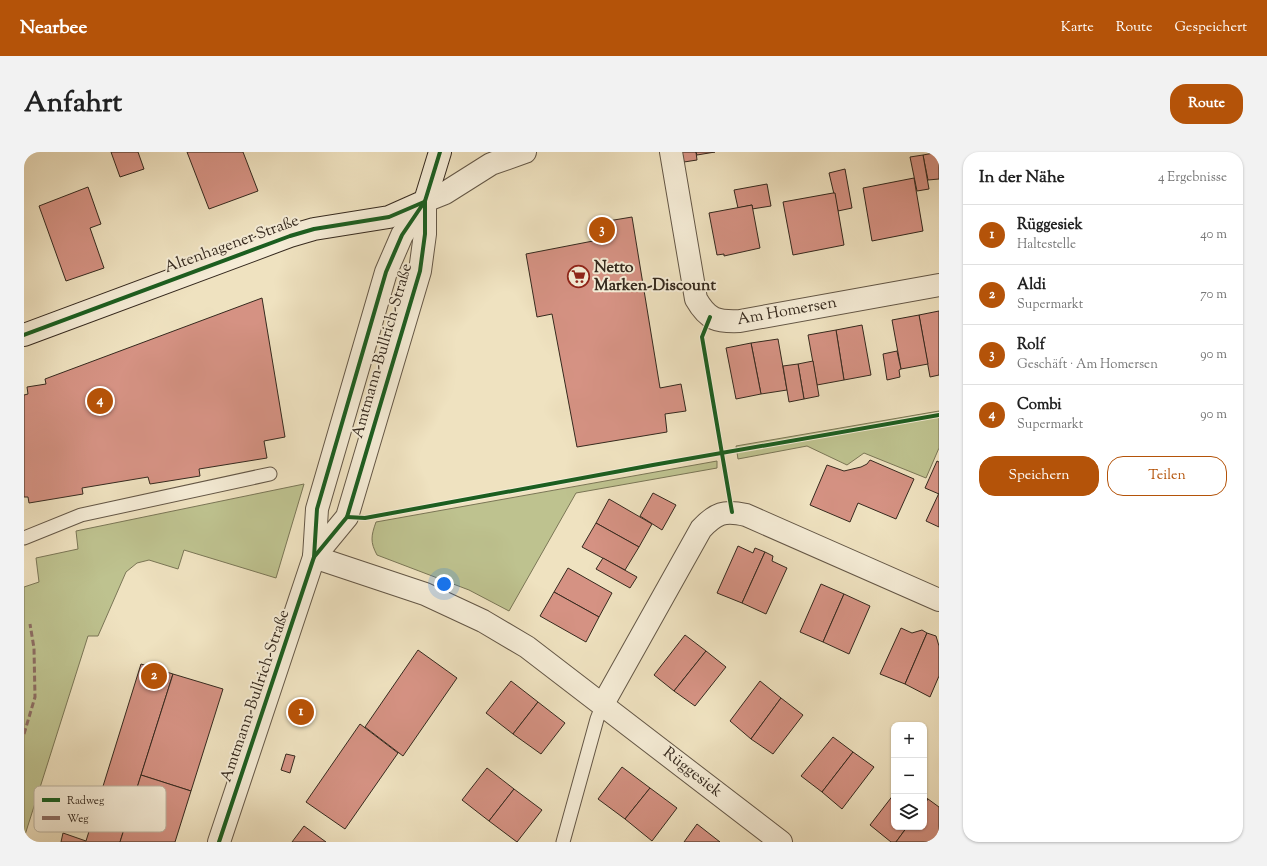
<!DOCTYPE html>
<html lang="de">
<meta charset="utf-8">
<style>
body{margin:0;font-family:"Sorts Mill Goudy",serif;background:#f2f2f2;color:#222}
.controls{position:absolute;right:12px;bottom:12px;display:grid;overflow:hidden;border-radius:8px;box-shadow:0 1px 3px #0004}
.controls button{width:36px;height:36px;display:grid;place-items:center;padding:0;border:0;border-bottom:1px solid #e0e0e0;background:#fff;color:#222;font:20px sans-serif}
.you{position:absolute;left:420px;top:432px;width:14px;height:14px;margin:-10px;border:3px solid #fff;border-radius:50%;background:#1a73e8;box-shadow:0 0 0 6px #1a73e833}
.badge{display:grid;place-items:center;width:26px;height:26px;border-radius:50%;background:#b45309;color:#fff;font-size:13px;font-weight:700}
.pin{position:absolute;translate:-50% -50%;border:2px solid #fff;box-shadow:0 1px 4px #0006}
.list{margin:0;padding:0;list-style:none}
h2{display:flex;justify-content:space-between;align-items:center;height:52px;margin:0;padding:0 16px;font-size:17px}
h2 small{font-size:13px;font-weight:400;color:#767676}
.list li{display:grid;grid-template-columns:26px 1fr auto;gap:12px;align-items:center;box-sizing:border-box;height:60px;padding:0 16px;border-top:1px solid #e0e0e0}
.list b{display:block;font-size:15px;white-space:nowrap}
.list p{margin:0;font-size:13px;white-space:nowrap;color:#767676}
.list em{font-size:13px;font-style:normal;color:#767676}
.actions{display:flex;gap:8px;padding:12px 16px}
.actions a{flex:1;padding:9px 0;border:1px solid #b45309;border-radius:16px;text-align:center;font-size:14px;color:#b45309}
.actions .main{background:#b45309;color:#fff}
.icon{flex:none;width:22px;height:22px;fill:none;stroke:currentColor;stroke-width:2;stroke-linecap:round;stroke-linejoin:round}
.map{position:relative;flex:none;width:915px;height:690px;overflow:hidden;border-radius:16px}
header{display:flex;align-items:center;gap:24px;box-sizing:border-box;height:56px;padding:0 20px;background:#b45309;color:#fff}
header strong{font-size:19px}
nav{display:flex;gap:22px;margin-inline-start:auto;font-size:14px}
.intro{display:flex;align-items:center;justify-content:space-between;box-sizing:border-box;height:96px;padding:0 24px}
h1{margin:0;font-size:28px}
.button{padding:10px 18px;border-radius:16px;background:#b45309;color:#fff;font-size:14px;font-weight:700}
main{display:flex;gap:24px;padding:0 24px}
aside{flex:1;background:#fff;border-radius:16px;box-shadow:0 1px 3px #0004}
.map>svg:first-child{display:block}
.green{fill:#bec28f;stroke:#7a7656}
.building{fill:#d59283;stroke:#35291e}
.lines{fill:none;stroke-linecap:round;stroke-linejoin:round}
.service-casing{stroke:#645746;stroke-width:15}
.minor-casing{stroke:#645746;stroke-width:24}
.tertiary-casing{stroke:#645746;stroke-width:24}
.secondary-casing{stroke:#35291e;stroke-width:24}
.service{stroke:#f5ecd6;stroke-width:13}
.minor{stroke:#f5ecd6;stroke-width:22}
.tertiary{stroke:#f5ecd6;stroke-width:22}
.secondary{stroke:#f5ecd6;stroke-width:22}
.quiet{stroke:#8d6e63;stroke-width:3;stroke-dasharray:6 3;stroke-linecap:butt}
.cycleway-casing{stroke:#f5ecd6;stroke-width:6}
.cycleway{stroke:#1b5e20;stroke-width:4}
.labels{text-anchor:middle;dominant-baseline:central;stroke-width:4;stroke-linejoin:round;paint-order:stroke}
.street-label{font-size:16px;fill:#35291e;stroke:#f5ecd6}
.poi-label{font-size:16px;font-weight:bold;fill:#35291e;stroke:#f5ecd6;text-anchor:start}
.key{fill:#f5ecd6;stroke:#bbb29f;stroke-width:1}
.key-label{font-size:11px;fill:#35291e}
</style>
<header>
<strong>Nearbee</strong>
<nav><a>Karte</a><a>Route</a><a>Gespeichert</a></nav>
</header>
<div class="intro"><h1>Anfahrt</h1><a class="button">Route</a></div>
<main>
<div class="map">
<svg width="915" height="690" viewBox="0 0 915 690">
<rect width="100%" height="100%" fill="#efe2c0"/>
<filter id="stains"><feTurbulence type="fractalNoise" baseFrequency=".005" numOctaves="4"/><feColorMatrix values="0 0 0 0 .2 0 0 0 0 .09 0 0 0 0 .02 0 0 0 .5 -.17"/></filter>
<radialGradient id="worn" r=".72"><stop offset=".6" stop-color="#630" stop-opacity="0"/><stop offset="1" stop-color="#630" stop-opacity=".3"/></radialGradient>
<g class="green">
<path d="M915,259v37l-13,30 -62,-25 -17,12 -40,-19 -69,13 -2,-13z"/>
<path d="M693,309v7l-141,25 -67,118 -40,-21 -92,-35c-7,-13 -6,-19 -1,-33z"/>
<path d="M280,332l-28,94 -92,-28 -6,19 -29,-9 -12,3 -11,9 -28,64h-10l-64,202v-251l15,-5 -3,-24 42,-9 -2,-18z"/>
</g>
<g class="building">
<path d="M87,0h27l6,17 -24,8z"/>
<path d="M163,0h56l15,39 -49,18z"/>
<path d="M658,0h14l1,8 -13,2z"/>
<path d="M672,0h19l-18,3z"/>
<path d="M915,0v27l-11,1 -5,-25z"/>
<path d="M899,3l6,34 -12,2 -7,-34z"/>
<path d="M821,17l7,39 -14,3 -9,-38z"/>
<path d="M890,26l9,53 -51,10 -9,-53z"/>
<path d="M743,32l4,22 -19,3v-4l-14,3 -4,-18z"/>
<path d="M64,35l13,37 -11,4 14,40 -38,13 -27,-75z"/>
<path d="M809,41h2l9,52 -51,10 -10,-53z"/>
<path d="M728,53l8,43 -36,8v-2l-7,1 -8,-42z"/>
<path d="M608,65l28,171 21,-4 5,27 -21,3 2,18 -90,15 -25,-133 -15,3 -11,-63 67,-13 -3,-17z"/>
<path d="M238,146l23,139 -21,4 3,17 -68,11 1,7 -50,8 -2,-7 -66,11 1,6 -54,9 -1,-6h-4v-102l4,-1 -1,-7 19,-3 -1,-5z"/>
<path d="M915,159v64l-9,2 -11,-62z"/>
<path d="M895,163l9,49 -27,5 -9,-49z"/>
<path d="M838,173l9,50 -27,5 -8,-50z"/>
<path d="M812,178l8,50 -27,5 -9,-50z"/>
<path d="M754,187l9,51 -26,4 -10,-51z"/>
<path d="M727,191l10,51 -25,5 -10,-51z"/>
<path d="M873,199l4,18 -2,1 1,7 -13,3 -4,-26z"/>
<path d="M789,209l6,35 -15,3 -6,-35z"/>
<path d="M774,212l6,35 -15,3 -6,-36z"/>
<path d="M846,308l44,19 -18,40 -38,-16 -8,19 -40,-17 17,-40 17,6 17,-4 6,-3z"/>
<path d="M913,309l2,1v32l-14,-6z"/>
<path d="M629,341l23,12 -14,25 -22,-14z"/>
<path d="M915,341v34l-13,-6z"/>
<path d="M585,347l43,25 -13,23 -43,-24z"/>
<path d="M572,371l43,24 -14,23 -43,-23z"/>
<path d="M714,394l15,7 2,-5 10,4 -23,51 -25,-10z"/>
<path d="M741,400l8,4 -1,5 15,7 -21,46 -24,-11z"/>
<path d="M579,406l34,19 -7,11 -34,-19z"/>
<path d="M544,416l44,25 -13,24 -45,-25z"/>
<path d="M797,432l23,10 -21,48 -23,-10z"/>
<path d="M530,440l45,25 -13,25 -46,-26z"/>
<path d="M820,442l26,12 -21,48 -26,-12z"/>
<path d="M877,476l11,5 10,-3 5,3 -22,51 -25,-10z"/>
<path d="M903,481l9,3 3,10v30l-9,21 -25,-13z"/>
<path d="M661,483l21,16 -32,40 -20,-16z"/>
<path d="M394,498l39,28 -54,78 -38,-29z"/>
<path d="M682,499l20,16 -31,39 -21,-15z"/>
<path d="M117,512l32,10 -53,168h-59l2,-9 23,8z"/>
<path d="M149,522l50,15 -32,102 -50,-16z"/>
<path d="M487,529l27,21 -25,32 -27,-21z"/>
<path d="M736,529l21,17 -30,41 -21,-18z"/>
<path d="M757,546l22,17 -30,39 -22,-15z"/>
<path d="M514,550l27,21 -24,31 -28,-20z"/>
<path d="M336,572l38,29 -53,76 -39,-27z"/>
<path d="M809,585l20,15 -31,40 -21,-16z"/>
<path d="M829,600l21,15 -32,42 -20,-17z"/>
<path d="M262,602l9,2 -5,17 -9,-3z"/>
<path d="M598,615l28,21 -25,31 -27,-20z"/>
<path d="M463,616l27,21 -25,32 -27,-21z"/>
<path d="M117,623l50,16 -16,51h-55z"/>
<path d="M626,636l27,20 -25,33 -27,-22z"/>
<path d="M490,637l28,21 -25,32 -28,-21z"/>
<path d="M870,642v33h13l-11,15h-5l-21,-17z"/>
<path d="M900,644l4,3 -4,6z"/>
<path d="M904,647l11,8v32l-3,3h-40l11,-15h17v-22z"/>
<path d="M673,672l23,18h-36z"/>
<path d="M280,674l22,16h-34z"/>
</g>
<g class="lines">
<defs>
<g id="service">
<path d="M0,386l57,-23 189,-41"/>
<path d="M539,690l34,-123 6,-15"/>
</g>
<g id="minor">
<path d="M647,0l25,147c12,21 21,23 44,22l199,-36"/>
<path d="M401,49l20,-8 46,-29 34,-12"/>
<path d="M290,405l111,37 58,27 44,26 254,195"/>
<path d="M579,552l98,-175c15,-16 23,-19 45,-14l193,85"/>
</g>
<g id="tertiary">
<path d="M290,405l33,-40 73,-246 5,-37v-33"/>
<path d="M195,690l95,-285 3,-48 69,-237 16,-37 23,-34"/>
</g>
<path id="secondary" d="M0,183l266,-99 24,-7 75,-12 36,-16 15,-49"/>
</defs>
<use href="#service" class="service-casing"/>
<use href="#minor" class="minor-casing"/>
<use href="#tertiary" class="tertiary-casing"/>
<use href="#secondary" class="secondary-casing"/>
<use href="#service" class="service"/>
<use href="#minor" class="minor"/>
<use href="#tertiary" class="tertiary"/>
<use href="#secondary" class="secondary"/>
<path class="quiet" d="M0,582l11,-37 -1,-49 -4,-24"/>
<defs>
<g id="cycleway">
<path d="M686,165l-8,20 30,175"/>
<path d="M0,183l266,-99 24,-7 75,-12 35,-15"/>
<path d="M323,365l18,1 288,-53 286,-50"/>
<path d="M290,405l33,-40 73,-246 5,-37v-33l15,-49"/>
<path d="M195,690l95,-285 3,-48 69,-237 16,-37 23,-34"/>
</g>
</defs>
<use href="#cycleway" class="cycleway-casing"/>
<use href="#cycleway" class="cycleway"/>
</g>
<defs>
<symbol id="supermarket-ring" viewBox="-11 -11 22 22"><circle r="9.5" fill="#f5ecd6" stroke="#8f2418" stroke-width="1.5"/><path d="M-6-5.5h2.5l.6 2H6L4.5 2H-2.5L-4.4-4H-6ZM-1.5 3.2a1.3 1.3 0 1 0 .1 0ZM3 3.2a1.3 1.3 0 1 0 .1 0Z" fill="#8f2418"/></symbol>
</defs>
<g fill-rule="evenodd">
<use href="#supermarket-ring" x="542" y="112" width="25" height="25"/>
</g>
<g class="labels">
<g class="street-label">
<text transform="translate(208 93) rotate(-20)">Altenhagener Straße</text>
<text transform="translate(763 160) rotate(-10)">Am Homersen</text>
<text transform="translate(359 199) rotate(-74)">Amtmann-Bullrich-Straße</text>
<text transform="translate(232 544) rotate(-71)">Amtmann-Bullrich-Straße</text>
<text transform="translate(668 621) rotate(38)">Rüggesiek</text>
</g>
<g class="poi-label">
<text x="570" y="116">Netto<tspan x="570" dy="18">Marken-Discount</tspan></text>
</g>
</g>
<rect x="10" y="634" width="132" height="46" rx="6" class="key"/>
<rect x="18" y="646" width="18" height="4" fill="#1b5e20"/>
<rect x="18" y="664" width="18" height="4" fill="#8d6e63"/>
<g class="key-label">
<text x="43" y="652">Radweg</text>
<text x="43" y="670">Weg</text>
</g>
<rect width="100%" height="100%" filter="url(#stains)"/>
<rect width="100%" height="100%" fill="url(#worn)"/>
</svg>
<div class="controls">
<button>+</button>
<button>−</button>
<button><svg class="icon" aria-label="layers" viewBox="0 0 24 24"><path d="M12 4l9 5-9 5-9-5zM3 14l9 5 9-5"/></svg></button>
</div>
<div class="you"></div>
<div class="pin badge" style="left:277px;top:560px">1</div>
<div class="pin badge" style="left:130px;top:524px">2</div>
<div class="pin badge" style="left:578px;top:78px">3</div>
<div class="pin badge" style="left:76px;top:249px">4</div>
</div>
<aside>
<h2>In der Nähe<small>4 Ergebnisse</small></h2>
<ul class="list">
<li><span class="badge">1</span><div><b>Rüggesiek</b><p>Haltestelle</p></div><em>40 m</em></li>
<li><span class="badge">2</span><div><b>Aldi</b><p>Supermarkt</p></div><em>70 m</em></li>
<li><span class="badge">3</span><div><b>Rolf</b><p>Geschäft · Am Homersen</p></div><em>90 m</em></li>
<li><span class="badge">4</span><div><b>Combi</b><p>Supermarkt</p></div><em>90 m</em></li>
</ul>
<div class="actions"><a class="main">Speichern</a><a>Teilen</a></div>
</aside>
</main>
